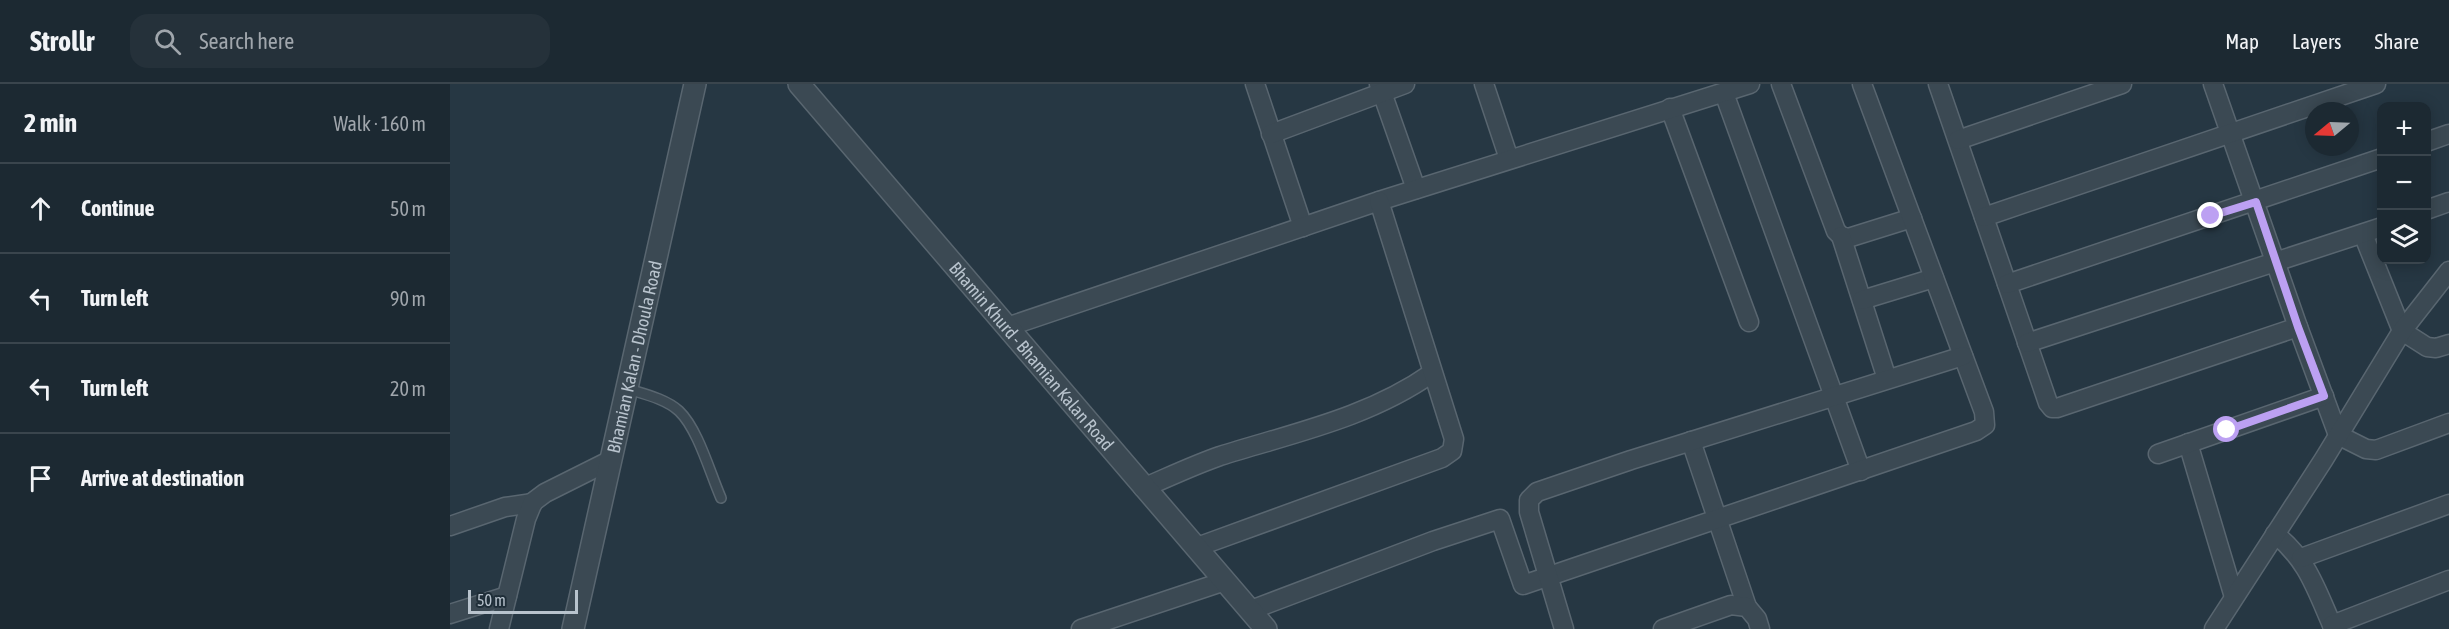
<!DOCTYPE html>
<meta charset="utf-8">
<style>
body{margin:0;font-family:"Asap Condensed",sans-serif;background:#25313a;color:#f1f3f6}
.controls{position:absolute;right:18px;top:18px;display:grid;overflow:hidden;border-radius:12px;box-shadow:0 3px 15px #0003}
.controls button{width:54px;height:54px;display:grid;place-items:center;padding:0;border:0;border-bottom:2px solid #3a454d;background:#1c2932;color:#f1f3f6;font:30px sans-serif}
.compass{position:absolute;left:1855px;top:18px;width:54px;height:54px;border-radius:50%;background:#1c2932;box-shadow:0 3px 15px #0003;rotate:251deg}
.scale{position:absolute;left:18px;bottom:15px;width:110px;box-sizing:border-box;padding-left:6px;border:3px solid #b8c3cd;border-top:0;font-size:16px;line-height:21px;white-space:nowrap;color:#b8c3cd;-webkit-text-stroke:4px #1f2e38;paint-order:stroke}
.stop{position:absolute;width:18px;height:18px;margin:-14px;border:4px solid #bca0f2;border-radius:50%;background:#fff}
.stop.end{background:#bca0f2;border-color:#fff;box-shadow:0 2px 6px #0008}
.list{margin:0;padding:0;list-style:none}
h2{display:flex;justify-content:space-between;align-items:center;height:78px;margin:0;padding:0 24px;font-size:26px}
h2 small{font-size:20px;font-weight:400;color:#a0a6ac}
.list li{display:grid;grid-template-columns:39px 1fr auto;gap:18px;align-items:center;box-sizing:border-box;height:90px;padding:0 24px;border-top:2px solid #3a454d}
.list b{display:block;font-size:22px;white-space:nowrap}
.list em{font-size:20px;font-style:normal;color:#a0a6ac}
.icon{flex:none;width:33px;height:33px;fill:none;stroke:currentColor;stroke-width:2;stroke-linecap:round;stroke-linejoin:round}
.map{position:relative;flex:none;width:1999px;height:545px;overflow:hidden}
header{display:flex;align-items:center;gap:36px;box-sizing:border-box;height:84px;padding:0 30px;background:#1c2932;border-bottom:2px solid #3a454d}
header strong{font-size:28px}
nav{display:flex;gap:33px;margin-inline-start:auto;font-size:21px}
.search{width:420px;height:54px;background:#25313a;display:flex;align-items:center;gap:15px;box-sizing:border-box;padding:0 21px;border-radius:18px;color:#a0a6ac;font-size:22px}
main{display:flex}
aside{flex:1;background:#1c2932}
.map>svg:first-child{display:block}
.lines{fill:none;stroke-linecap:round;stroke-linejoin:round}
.service-casing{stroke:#596670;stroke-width:12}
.minor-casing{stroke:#596670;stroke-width:21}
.tertiary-casing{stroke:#596670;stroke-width:24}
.service{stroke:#3b4953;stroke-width:9}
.minor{stroke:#3b4953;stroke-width:18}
.tertiary{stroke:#3b4953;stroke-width:21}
.route{stroke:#bca0f2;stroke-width:8}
.labels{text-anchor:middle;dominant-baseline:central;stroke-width:6;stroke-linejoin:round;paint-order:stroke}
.street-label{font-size:18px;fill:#b8c3cd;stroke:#1f2e38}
</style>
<header>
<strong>Strollr</strong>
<div class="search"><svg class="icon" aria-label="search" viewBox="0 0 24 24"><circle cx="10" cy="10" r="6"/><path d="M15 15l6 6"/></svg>Search here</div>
<nav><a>Map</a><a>Layers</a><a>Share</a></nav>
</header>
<main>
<aside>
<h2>2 min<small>Walk · 160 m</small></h2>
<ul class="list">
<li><svg class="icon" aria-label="ahead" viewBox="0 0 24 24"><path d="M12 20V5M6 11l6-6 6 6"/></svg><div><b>Continue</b></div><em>50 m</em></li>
<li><svg class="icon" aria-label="left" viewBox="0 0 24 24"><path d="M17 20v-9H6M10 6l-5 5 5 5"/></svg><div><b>Turn left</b></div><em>90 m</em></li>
<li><svg class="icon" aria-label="left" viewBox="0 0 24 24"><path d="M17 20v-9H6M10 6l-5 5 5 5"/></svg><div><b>Turn left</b></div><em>20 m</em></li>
<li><svg class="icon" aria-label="arrive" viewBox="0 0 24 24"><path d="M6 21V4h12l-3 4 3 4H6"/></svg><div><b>Arrive at destination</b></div></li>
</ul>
</aside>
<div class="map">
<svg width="1999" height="545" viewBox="0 0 1999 545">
<rect width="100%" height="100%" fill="#263743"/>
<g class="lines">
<defs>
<path id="service" d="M178,305c16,5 38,10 51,22 19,18 31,62 42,87"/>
<g id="minor">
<path d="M805,0l48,143"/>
<path d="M929,0l37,105"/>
<path d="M1034,0l25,75"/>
<path d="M1331,0l55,147 5,5 7,2 64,-20"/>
<path d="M1488,0l110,319 4,5h5l241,-81 -85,-243"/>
<path d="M1274,9l137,378"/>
<path d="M1220,24l79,214"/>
<path d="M821,50l134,-50"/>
<path d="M1508,56l164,-56"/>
<path d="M1976,58l23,-8"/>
<path d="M1976,126l23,-8"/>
<path d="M1534,133l392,-133"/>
<path d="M1913,150l39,97 25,16 9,1 13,-4"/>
<path d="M1391,152l46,143"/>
<path d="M1557,200l375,-126"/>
<path d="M1412,216l72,-22"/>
<path d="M557,243l372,-126 371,-117"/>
<path d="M1848,243l40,108 28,14 10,1 73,-27"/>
<path d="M1577,259l355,-116"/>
<path d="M1241,357l56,166"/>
<path d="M1738,359l46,154"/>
<path d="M1708,370l166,-58"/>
<path d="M693,404c26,-11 51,-23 77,-32 73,-23 148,-38 212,-83"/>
<path d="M0,442l55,-19 28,-4"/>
<path d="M1825,450c32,25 41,55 57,91"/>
<path d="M747,463l245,-89 10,-7 2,-12 -75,-238"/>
<path d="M1851,474l148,-54"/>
<path d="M801,526l182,-69 67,-22 23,66 453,-154 9,-6 -1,-13 -122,-328"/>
<path d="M0,530l57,-18"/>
<path d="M49,545l27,-110 7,-17 12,-9 66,-33"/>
<path d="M631,545l144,-48"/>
<path d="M1114,545l-35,-117v-12l8,-8 94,-32 332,-104"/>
<path d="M1213,545l68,-24 16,2 10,12 3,10"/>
<path d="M1764,545l110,-170 78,-128 47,-60"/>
<path d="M1883,545l-1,-4 117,-45"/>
</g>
<g id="tertiary">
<path id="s1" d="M349,0l467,545"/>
<path id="s2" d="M123,545l122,-545"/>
</g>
</defs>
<use href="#service" class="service-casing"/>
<use href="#minor" class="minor-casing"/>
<use href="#tertiary" class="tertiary-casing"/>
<use href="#service" class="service"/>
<use href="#minor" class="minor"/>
<use href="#tertiary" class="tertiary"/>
</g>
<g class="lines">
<path class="route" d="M1761,132l45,-14 42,125 26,69 -97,34"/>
</g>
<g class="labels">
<g class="street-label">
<text stroke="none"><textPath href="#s2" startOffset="279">Bhamian Kalan - Dhoula Road</textPath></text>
<text stroke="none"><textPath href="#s1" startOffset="358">Bhamin Khurd - Bhamian Kalan Road</textPath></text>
</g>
</g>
</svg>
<div class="controls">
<button>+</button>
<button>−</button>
<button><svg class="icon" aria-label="layers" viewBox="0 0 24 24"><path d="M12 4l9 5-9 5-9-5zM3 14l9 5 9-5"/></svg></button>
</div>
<svg class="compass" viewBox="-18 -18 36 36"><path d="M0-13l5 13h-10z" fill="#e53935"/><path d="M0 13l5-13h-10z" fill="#a0a6ac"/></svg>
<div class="scale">50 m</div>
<div class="stop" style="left:1777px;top:346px"></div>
<div class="stop end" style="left:1761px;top:132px"></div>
</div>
</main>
